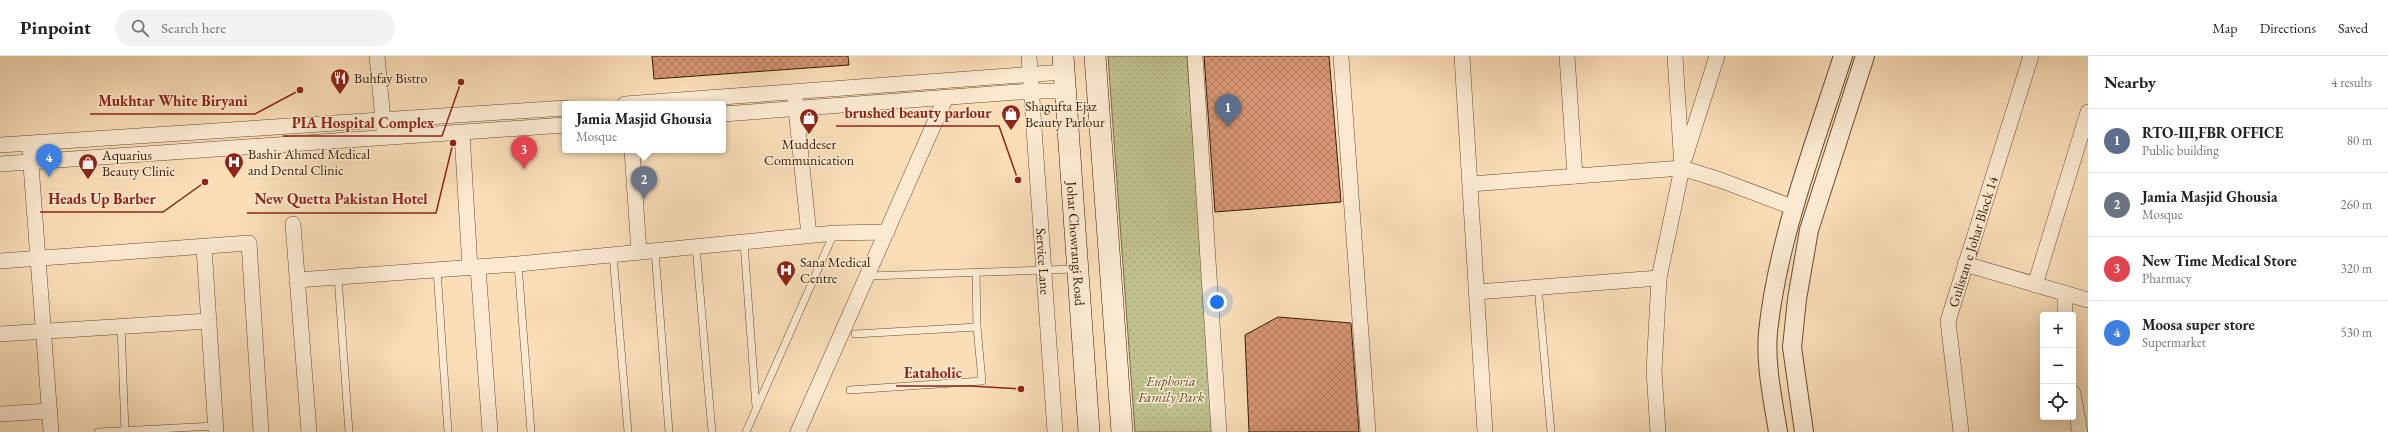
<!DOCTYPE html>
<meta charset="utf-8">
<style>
body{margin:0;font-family:"EB Garamond",serif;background:#f2f2f2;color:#222}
.controls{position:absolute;right:12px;bottom:12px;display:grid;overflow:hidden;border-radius:4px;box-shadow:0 4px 16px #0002}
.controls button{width:36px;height:36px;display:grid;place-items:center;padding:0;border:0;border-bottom:1px solid #e0e0e0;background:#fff;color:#222;font:20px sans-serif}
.you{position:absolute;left:1217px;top:246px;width:14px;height:14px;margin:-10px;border:3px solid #fff;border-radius:50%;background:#1a73e8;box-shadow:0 0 0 6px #1a73e833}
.badge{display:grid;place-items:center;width:26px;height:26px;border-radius:50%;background:#d93025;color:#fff;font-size:13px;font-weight:700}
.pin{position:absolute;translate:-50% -33px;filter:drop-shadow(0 1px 2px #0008)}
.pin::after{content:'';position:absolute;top:21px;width:14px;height:12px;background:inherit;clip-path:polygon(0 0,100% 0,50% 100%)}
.popup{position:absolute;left:562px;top:45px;width:164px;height:52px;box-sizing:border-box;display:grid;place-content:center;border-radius:4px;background:#fff;filter:drop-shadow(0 1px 3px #0005);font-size:13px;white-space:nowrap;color:#767676}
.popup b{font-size:15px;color:#222}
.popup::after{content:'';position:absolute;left:50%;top:100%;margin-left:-8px;border:8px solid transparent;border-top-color:#fff}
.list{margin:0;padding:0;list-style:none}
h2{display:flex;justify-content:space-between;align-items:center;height:52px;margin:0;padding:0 16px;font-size:17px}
h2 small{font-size:13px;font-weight:400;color:#767676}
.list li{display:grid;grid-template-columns:26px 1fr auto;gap:12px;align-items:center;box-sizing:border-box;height:64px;padding:0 16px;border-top:1px solid #e0e0e0}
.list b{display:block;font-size:15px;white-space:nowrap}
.list p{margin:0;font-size:13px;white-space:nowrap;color:#767676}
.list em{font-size:13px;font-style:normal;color:#767676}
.icon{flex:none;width:22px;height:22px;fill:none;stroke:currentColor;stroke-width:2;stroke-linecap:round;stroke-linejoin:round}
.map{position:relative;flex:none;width:2088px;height:376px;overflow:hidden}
header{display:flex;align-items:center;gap:24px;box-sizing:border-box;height:56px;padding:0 20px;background:#fff;border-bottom:1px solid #e0e0e0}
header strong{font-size:19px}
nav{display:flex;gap:22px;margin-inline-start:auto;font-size:14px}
.search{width:280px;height:36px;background:#f2f2f2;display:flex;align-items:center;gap:10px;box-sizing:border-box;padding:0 14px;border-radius:22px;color:#767676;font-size:15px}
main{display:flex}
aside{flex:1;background:#fff}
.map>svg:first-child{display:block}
.grass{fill:url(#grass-dots);stroke:#7a6e48}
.building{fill:url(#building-cross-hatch);stroke:#361c03}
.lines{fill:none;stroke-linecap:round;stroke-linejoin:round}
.service-casing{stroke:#674c30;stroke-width:8}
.minor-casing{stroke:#674c30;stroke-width:16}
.tertiary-casing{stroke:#674c30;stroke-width:20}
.secondary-casing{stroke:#361c03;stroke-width:22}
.service{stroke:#fbead1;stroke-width:7}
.minor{stroke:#fbead1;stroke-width:15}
.tertiary{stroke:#fbead1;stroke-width:18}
.secondary{stroke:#fbead1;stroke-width:21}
.labels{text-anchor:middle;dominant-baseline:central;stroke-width:3;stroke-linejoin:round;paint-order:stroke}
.poi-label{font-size:14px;fill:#361c03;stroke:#fbead1;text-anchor:start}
.street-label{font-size:14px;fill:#361c03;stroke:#fbead1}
.park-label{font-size:14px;font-style:italic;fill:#5f4e2d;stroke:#fbead1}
.leader{fill:none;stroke:#8f2418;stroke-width:1.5}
.callout-dot{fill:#8f2418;stroke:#fbead1;stroke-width:1.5}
.callout-label{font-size:15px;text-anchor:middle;font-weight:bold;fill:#8f2418;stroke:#fbead1;stroke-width:3;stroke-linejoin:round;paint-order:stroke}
</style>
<header>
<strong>Pinpoint</strong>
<div class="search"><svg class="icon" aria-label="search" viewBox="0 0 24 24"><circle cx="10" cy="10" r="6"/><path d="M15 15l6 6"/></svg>Search here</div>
<nav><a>Map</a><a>Directions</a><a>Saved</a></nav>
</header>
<main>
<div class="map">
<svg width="2088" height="376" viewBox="0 0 2088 376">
<defs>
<pattern id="grass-dots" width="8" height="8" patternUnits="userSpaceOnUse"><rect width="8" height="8" fill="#bfc18e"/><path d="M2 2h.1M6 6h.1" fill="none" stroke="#a5a579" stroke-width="1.8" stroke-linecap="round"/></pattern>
<pattern id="building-cross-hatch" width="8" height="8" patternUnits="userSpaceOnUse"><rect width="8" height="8" fill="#d99775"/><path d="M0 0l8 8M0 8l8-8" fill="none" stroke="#b17a5e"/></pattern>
</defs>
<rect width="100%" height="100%" fill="#f9deb8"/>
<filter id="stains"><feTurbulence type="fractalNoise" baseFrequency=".005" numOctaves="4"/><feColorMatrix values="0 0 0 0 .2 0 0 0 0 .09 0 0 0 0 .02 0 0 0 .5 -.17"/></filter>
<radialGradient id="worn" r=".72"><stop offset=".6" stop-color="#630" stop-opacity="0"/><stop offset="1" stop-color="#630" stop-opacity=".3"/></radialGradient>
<path class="grass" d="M1108,0h79l27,376h-79z"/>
<g class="building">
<path d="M652,0h196l1,9 -195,14z"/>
<path d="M1204,0h125l12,146 -126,10z"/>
<path d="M1278,261l73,6 8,109h-110l-4,-97z"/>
</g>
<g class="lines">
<defs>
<g id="service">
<path d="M744,187l12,164"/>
<path d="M696,191l16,185"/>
<path d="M655,195l14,181"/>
<path d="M613,199l15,177"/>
<path d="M518,208l13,168"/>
<path d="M437,214l11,162"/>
<path d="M868,220l208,-7"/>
<path d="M338,221l11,155"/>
<path d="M1538,231l13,145"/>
<path d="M121,270l4,105"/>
<path d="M855,278l122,-7"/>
<path d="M850,334l132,-9 -5,-54 -1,-55"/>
<path d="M98,376l117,-6"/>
<path d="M746,376l88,-199"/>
</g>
<g id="minor">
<path d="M377,0l7,75"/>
<path id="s1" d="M1029,0l26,376"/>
<path d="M1195,0l24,376"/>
<path d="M1341,0l27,376"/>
<path d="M1462,0l23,376"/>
<path d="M1567,0l8,120"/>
<path d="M795,43l14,136"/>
<path d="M625,48l439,-32"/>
<path d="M723,58l309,-23h33"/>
<path d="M462,77l8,135"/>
<path d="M0,89l565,-37"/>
<path d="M632,94l7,102"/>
<path d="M30,96l21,280"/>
<path d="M1685,101l32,-101"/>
<path d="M0,108l565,-39"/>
<path d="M1471,128l211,-16 38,12 75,28"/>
<path d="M293,168l16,208"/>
<path d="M204,191l12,185"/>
<path d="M0,205l249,-18 12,189"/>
<path d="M1965,208l123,36"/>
<path d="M478,211l12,165"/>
<path d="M297,224l221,-16 317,-31 52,-1"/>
<path d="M2035,229l53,-173"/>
<path d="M1477,236l182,-14"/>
<path d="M2065,238v21"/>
<path d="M0,278l209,-13"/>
<path d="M2073,337l7,39"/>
<path d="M0,358l50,-3"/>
<path d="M798,376l148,-335"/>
<path d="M1658,376l-4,-61 5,-93 23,-110 -7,-112"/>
<path id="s2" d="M1961,376l-13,-111 83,-265"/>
</g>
<g id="tertiary">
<path d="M1778,376c-5,-32 -13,-67 -10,-100 10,-94 46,-186 75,-276"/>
<path d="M1804,376l-12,-85 5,-48 12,-69 56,-174"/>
</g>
<g id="secondary">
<path id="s3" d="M1063,0l26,376"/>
<path d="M1095,0l27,376"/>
</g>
</defs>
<use href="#service" class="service-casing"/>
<use href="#minor" class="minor-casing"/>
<use href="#tertiary" class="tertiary-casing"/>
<use href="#secondary" class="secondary-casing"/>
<use href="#service" class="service"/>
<use href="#minor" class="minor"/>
<use href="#tertiary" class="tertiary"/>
<use href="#secondary" class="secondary"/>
</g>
<defs>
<symbol id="restaurant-pin" viewBox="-11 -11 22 30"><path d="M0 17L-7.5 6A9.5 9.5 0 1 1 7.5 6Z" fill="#8f2418" stroke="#fbead1"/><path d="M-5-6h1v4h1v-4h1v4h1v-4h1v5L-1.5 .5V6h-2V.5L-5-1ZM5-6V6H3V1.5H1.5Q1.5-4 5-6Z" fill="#fff"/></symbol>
<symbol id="shop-pin" viewBox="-11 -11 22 30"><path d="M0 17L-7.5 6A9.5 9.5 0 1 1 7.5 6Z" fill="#8f2418" stroke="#fbead1"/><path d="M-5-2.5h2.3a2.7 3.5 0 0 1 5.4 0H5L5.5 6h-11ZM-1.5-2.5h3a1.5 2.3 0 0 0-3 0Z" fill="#fff"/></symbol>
<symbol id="hospital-pin" viewBox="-11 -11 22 30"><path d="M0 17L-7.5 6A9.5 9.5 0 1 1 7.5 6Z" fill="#8f2418" stroke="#fbead1"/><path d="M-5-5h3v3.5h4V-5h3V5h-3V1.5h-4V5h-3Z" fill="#fff"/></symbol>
</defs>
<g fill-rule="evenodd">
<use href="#restaurant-pin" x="329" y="11" width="22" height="30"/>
<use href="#shop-pin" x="1000" y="47" width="22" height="30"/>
<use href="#shop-pin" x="798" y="51" width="22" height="30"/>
<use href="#hospital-pin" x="223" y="95" width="22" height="30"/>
<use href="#shop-pin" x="77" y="96" width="22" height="30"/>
<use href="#hospital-pin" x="775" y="203" width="22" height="30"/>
</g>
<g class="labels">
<g class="poi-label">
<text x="354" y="22">Buhfay Bistro</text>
<text x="1025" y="50">Shagufta Ejaz<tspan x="1025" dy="16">Beauty Parlour</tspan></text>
<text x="809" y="88" text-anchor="middle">Muddeser<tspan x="809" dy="16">Communication</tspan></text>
<text x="248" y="98">Bashir Ahmed Medical<tspan x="248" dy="16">and Dental Clinic</tspan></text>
<text x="102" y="99">Aquarius<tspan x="102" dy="16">Beauty Clinic</tspan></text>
<text x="800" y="206">Sana Medical<tspan x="800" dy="16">Centre</tspan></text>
</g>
<g class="street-label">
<text stroke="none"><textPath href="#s2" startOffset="195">Gulistan e Johar Block 14</textPath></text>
<text stroke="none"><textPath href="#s3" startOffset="188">Johar Chowrangi Road</textPath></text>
<text stroke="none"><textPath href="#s1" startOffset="206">Service Lane</textPath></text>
</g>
<g class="park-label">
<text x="1171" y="325">Euphoria<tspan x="1171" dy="16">Family Park</tspan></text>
</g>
</g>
<path class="leader" d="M300 34L255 58H90M1018 124L999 70H836M461 26L442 80H283M205 126L163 156H40M453 87L436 157H247M1021 333L970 330H896"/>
<g class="callout-dot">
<circle cx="300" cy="34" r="4"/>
<circle cx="1018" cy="124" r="4"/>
<circle cx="461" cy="26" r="4"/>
<circle cx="205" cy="126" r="4"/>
<circle cx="453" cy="87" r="4"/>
<circle cx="1021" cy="333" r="4"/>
</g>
<g class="callout-label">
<text x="173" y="50">Mukhtar White Biryani</text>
<text x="918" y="62">brushed beauty parlour</text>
<text x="363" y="72">PIA Hospital Complex</text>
<text x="102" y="148">Heads Up Barber</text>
<text x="341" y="148">New Quetta Pakistan Hotel</text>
<text x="933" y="322">Eataholic</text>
</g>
<rect width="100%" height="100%" filter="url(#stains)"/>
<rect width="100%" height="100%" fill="url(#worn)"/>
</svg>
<div class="controls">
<button>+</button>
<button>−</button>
<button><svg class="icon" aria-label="locate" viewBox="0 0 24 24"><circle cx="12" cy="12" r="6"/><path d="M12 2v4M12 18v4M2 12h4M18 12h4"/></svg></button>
</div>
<div class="you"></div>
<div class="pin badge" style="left:1228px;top:71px;background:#5c6f8a">1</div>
<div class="pin badge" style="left:644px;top:143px;background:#6b7280">2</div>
<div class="popup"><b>Jamia Masjid Ghousia</b>Mosque</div>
<div class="pin badge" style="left:524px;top:113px;background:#e0444e">3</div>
<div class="pin badge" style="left:49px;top:121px;background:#3f7fe0">4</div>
</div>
<aside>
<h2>Nearby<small>4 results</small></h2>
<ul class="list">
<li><span class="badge" style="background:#5c6f8a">1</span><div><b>RTO-III,FBR OFFICE</b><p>Public building</p></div><em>80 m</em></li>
<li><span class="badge" style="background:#6b7280">2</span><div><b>Jamia Masjid Ghousia</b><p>Mosque</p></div><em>260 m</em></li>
<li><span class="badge" style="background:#e0444e">3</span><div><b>New Time Medical Store</b><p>Pharmacy</p></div><em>320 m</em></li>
<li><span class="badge" style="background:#3f7fe0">4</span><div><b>Moosa super store</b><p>Supermarket</p></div><em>530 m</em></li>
</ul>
</aside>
</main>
